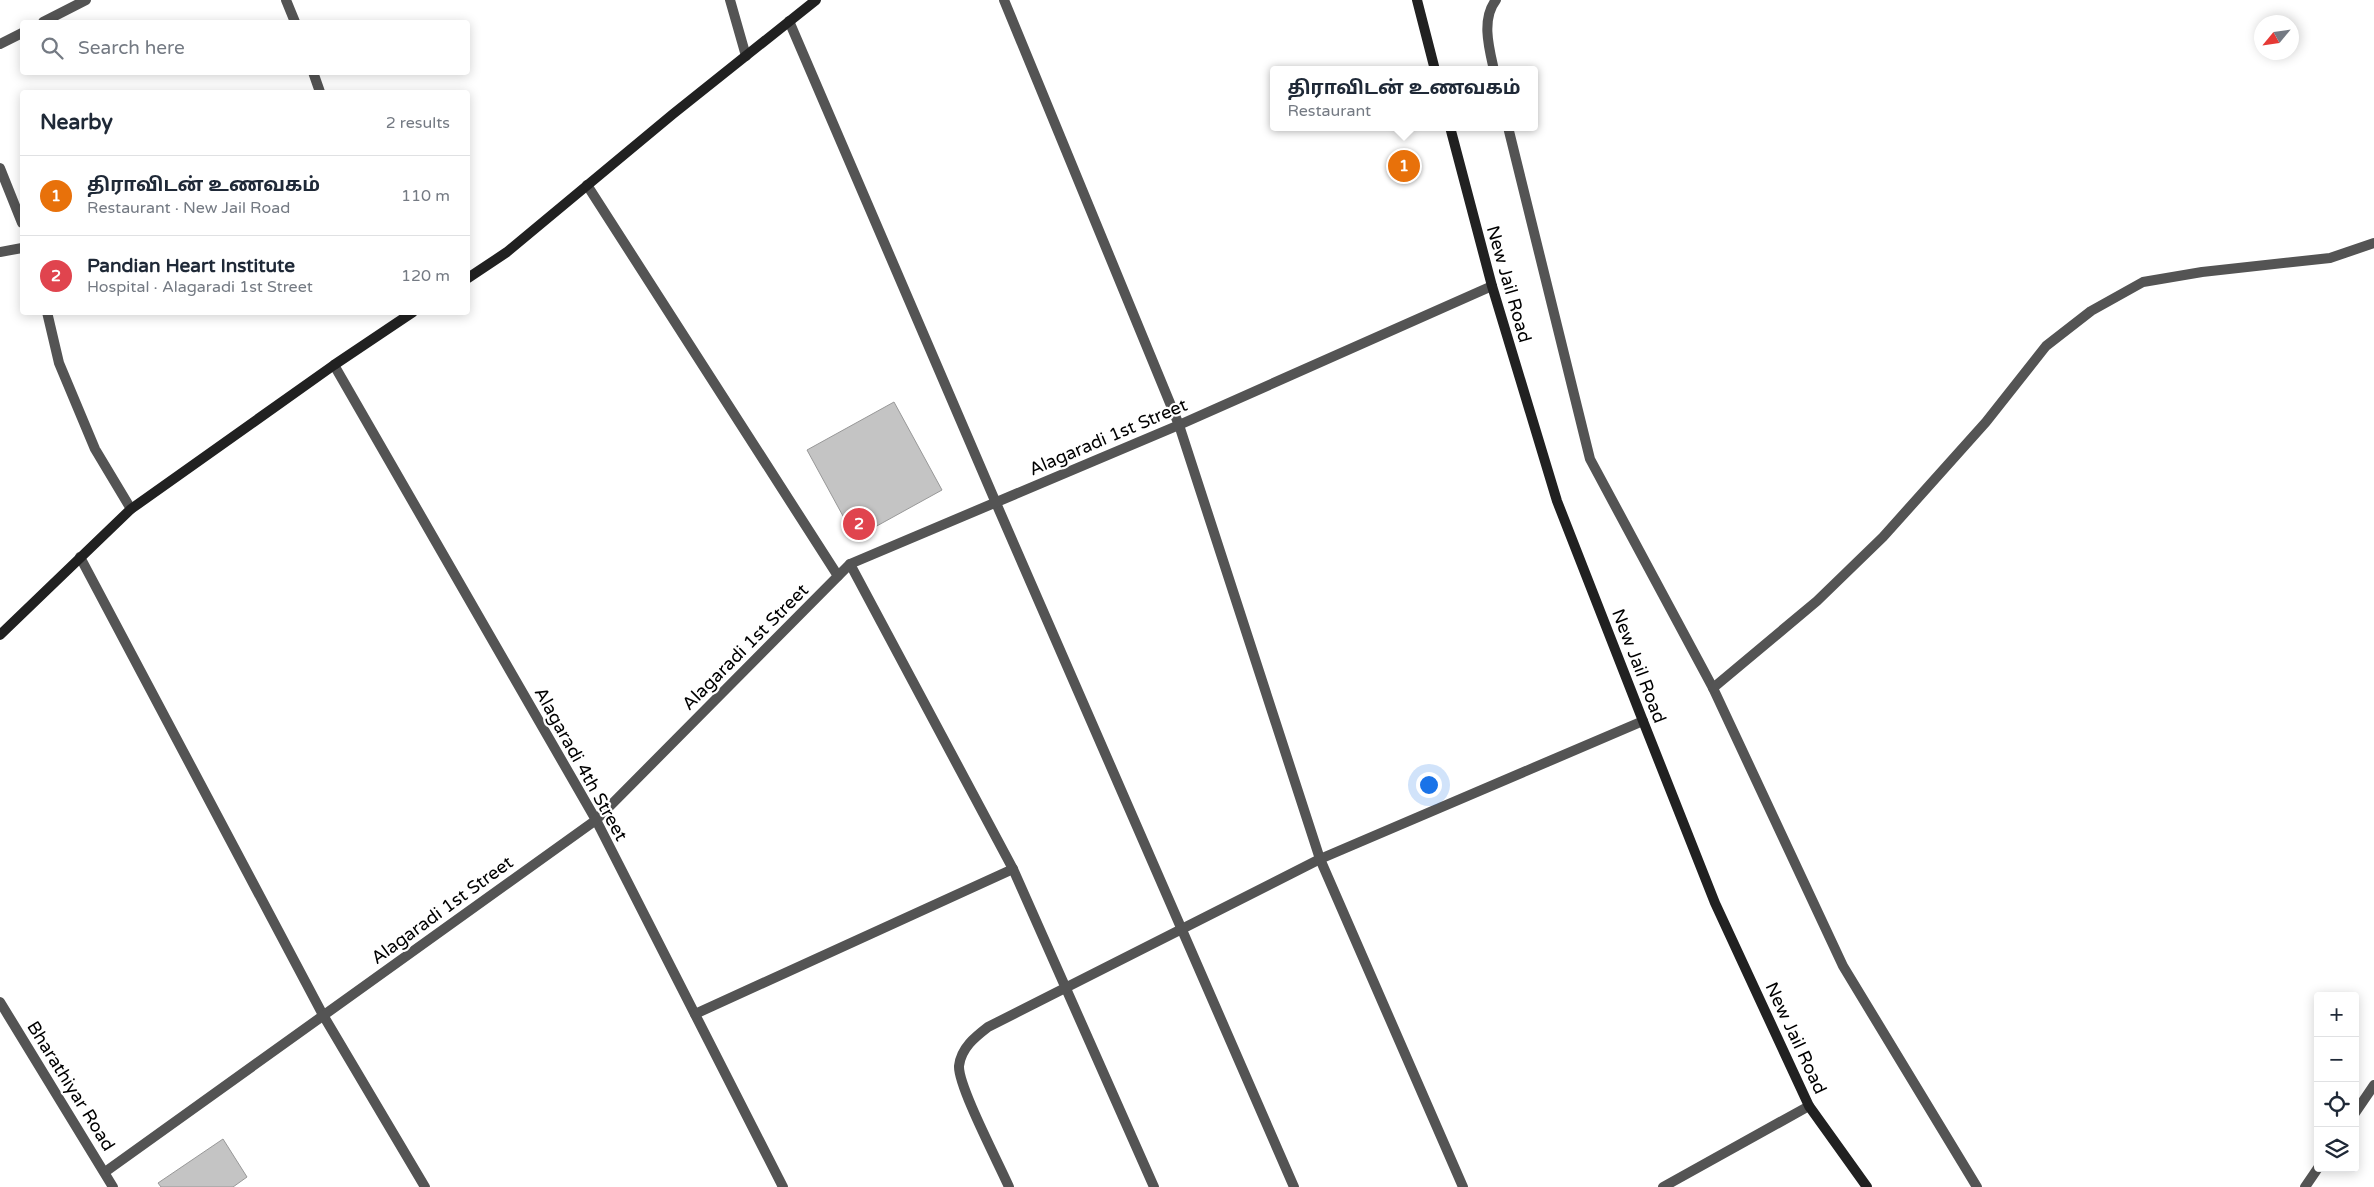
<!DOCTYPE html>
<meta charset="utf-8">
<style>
body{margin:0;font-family:"Varela Round","Noto Sans Tamil",sans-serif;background:#f2f2f3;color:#1f2937}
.controls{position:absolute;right:15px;bottom:15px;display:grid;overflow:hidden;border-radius:5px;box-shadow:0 2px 12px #0003}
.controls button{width:45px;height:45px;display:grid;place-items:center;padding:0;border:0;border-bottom:1px solid #e0e1e3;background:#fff;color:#1f2937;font:25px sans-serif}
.compass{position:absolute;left:2254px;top:15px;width:45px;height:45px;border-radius:50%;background:#fff;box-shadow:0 2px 12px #0003;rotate:241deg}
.you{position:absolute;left:1428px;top:784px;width:18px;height:18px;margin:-12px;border:4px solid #fff;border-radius:50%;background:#1a73e8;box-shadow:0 0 0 8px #1a73e833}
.badge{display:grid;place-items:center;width:32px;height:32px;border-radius:50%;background:#2563eb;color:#fff;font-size:16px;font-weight:700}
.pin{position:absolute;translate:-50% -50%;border:2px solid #fff;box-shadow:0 1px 5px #0006}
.popup{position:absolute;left:1270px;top:66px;width:268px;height:65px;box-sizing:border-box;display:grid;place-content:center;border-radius:5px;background:#fff;filter:drop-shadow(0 1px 4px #0005);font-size:16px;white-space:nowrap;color:#747a83}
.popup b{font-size:19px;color:#1f2937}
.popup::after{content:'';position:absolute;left:50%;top:100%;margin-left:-10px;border:10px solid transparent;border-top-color:#fff}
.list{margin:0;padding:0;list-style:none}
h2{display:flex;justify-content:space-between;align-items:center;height:65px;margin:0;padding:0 20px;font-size:21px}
h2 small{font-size:16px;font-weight:400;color:#747a83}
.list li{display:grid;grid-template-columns:32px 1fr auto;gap:15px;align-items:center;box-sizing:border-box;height:80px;padding:0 20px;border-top:1px solid #e0e1e3}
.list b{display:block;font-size:19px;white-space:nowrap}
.list p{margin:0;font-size:16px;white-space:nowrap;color:#747a83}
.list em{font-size:16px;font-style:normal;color:#747a83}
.icon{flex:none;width:28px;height:28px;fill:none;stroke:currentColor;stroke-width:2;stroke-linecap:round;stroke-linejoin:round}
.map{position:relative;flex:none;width:2374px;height:1187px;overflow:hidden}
.search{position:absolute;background:#fff;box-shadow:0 2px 12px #0003;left:20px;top:20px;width:450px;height:55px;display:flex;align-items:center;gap:12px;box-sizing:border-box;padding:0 18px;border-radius:5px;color:#747a83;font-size:19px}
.panel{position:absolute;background:#fff;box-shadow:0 2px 12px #0003;left:20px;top:90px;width:450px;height:225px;border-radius:5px}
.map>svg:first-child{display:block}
.building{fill:#c4c4c4;stroke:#989898}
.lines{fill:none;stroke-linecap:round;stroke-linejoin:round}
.lane{stroke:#545454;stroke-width:10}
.street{stroke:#545454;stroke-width:10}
.secondary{stroke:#212121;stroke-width:10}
.labels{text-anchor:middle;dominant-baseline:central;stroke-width:4.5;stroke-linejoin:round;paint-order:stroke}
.street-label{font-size:18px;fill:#000;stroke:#fff}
</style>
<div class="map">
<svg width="2374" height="1187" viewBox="0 0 2374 1187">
<rect width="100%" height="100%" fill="#fff"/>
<g class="building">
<path d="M894,402l48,88 -87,48 -48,-88z"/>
<path d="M223,1139l24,38 -14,10h-72l-3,-4z"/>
</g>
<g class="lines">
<g class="lane">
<path d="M1494,70c-5,-22 -13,-51 2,-70"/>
<path d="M1508,127l82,332 123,229 130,278 134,221"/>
<path d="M1713,688l104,-87 66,-64 103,-115 60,-76 45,-35 52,-29 59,-10 128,-14 44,-15"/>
<path d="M2355,1113l19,-28"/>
<path d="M2305,1187l13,-19"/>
</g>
<g class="street">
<path d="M286,0l9,22"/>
<path d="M730,0l16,56"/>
<path d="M1004,0l175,425 141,434 143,328"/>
<path d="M789,21l207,482 298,684"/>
<path d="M43,22l43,-22"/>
<path d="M0,44l22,-11"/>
<path d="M313,72l7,20"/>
<path d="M0,168l22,55"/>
<path d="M587,185l251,391"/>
<path d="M0,252l22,-4"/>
<path d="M47,312l12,51 36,86 36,60"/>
<path d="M334,365l262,455 187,367"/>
<path d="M80,557l243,458 102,172"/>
<path d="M850,564l163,305 141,318"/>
<path d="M0,1002l113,185"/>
<path d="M695,1014l318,-145"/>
<path d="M105,1172l491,-352 254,-256 329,-139 313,-139"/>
<path d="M1009,1187c-10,-23 -51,-101 -50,-121 2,-18 16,-29 29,-39l332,-168 323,-138"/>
<path d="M1663,1187l146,-81"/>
</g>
<g class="secondary">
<path d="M1417,0l18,70"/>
<path d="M1450,127l42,159 65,215 86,220 72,182 94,203 58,81"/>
<path d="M468,278l39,-26 166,-138 143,-114"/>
<path d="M0,635l131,-126 203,-144 79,-53"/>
</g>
</g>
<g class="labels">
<g class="street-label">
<text transform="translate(1509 284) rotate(74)">New Jail Road</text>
<text transform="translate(1108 437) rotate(-23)">Alagaradi 1st Street</text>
<text transform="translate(745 647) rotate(-45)">Alagaradi 1st Street</text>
<text transform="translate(1639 666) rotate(69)">New Jail Road</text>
<text transform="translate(581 764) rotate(61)">Alagaradi 4th Street</text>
<text transform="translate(442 910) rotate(-36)">Alagaradi 1st Street</text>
<text transform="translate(1796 1038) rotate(65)">New Jail Road</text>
<text transform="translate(71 1086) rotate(58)">Bharathiyar Road</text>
</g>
</g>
</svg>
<div class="controls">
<button>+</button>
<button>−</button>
<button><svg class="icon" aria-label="locate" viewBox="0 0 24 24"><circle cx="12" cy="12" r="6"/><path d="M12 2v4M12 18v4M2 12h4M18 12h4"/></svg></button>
<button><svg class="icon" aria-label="layers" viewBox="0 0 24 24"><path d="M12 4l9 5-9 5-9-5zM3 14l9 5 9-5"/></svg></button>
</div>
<svg class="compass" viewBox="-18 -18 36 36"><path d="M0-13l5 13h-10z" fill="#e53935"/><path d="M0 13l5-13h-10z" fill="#747a83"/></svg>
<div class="you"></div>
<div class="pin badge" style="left:1404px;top:166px;background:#e8710a">1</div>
<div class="popup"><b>திராவிடன் உணவகம்</b>Restaurant</div>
<div class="pin badge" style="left:859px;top:524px;background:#e0444e">2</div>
<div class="search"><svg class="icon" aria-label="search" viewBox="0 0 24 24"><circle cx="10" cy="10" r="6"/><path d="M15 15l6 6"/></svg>Search here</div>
<section class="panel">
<h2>Nearby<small>2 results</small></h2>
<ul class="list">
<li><span class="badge" style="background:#e8710a">1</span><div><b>திராவிடன் உணவகம்</b><p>Restaurant · New Jail Road</p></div><em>110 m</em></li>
<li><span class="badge" style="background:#e0444e">2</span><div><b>Pandian Heart Institute</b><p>Hospital · Alagaradi 1st Street</p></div><em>120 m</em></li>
</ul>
</section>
</div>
